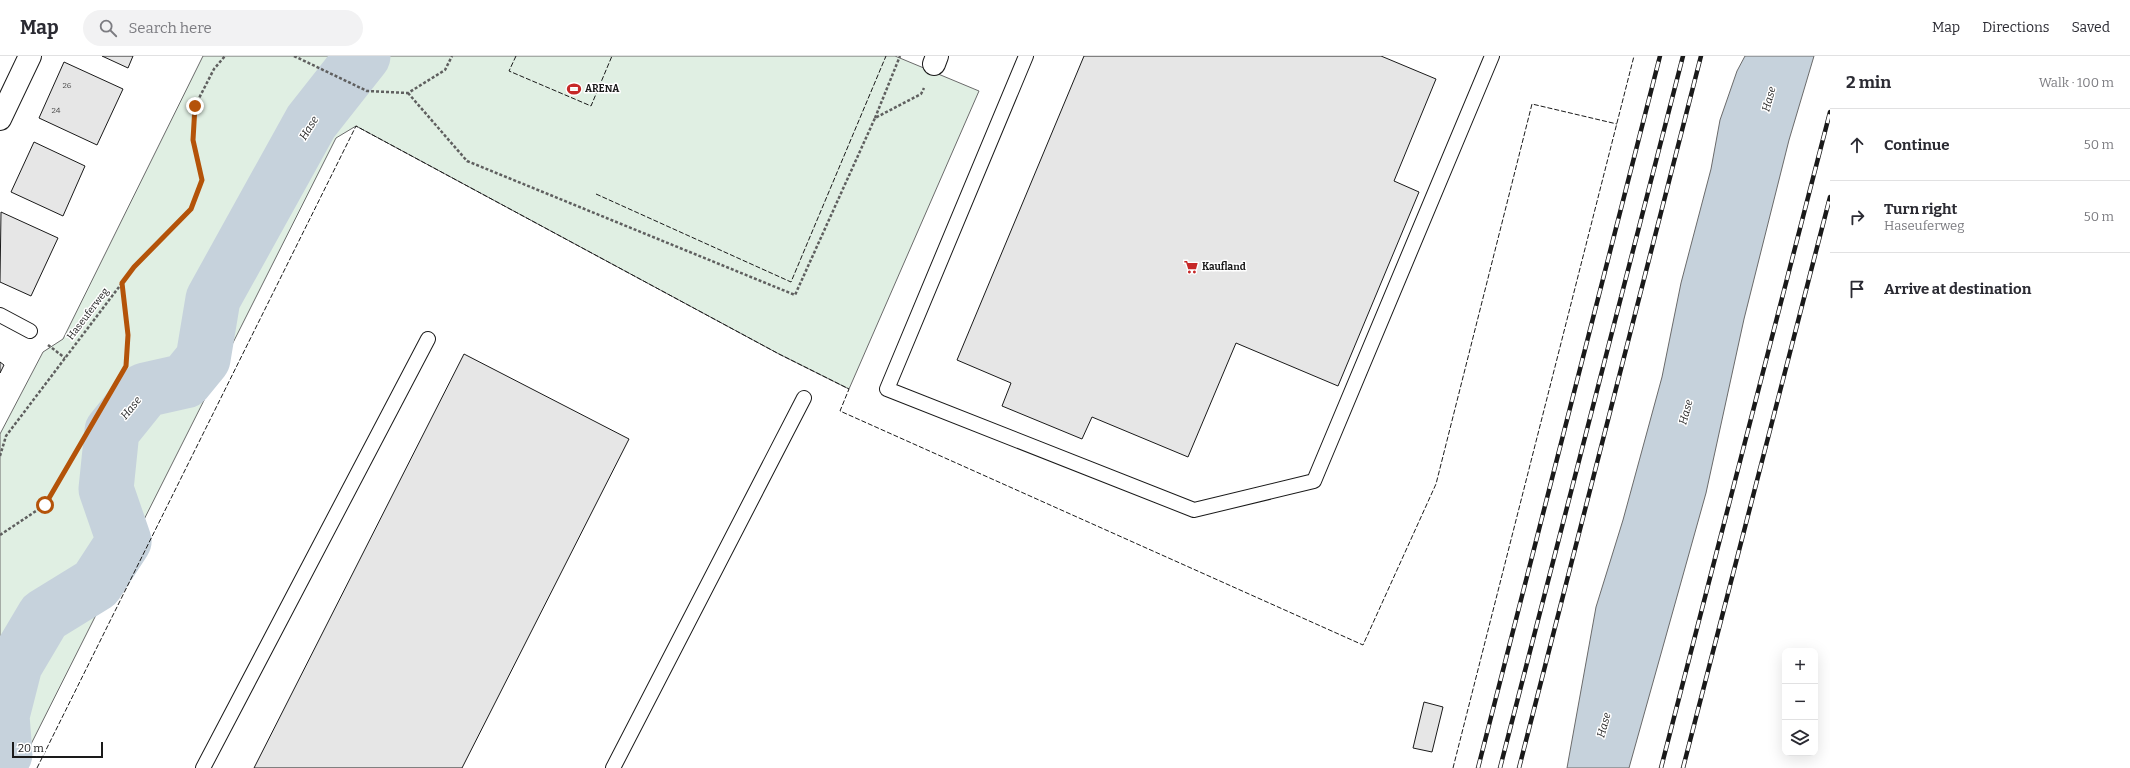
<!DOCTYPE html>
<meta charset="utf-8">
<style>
body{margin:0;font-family:Bitter,serif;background:#f2f2f3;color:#2b2b33}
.controls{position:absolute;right:12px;bottom:12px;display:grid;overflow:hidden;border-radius:8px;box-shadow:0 4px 16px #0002}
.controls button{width:36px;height:36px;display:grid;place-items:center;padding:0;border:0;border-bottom:1px solid #e1e1e2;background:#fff;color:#2b2b33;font:20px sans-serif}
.scale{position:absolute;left:12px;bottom:10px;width:91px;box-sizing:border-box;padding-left:4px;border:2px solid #1a1a1a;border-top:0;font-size:11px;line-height:14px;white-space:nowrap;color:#1a1a1a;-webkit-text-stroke:3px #fff;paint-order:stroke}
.stop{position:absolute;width:12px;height:12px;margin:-9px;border:3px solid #b45309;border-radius:50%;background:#fff}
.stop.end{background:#b45309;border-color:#fff;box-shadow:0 1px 4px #0008}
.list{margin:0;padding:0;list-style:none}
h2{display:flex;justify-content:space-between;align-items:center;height:52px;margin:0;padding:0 16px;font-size:17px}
h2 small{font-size:13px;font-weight:400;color:#7c7c81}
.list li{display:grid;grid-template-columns:26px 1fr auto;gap:12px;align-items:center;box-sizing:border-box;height:72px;padding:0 16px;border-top:1px solid #e1e1e2}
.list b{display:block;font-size:15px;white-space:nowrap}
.list p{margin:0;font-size:13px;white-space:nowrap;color:#7c7c81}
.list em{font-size:13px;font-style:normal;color:#7c7c81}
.icon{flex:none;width:22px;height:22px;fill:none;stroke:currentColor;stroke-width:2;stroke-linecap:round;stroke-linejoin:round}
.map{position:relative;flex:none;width:1830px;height:712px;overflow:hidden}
header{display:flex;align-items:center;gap:24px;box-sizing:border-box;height:56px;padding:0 20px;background:#fff;border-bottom:1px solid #e1e1e2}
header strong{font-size:19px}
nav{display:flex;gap:22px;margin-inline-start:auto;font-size:14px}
.search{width:280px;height:36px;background:#f2f2f3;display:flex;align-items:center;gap:10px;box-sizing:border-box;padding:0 14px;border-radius:22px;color:#7c7c81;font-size:15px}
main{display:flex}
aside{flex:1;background:#fff}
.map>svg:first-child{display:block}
.green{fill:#e0efe3;stroke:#6a6a6a}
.water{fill:#c6d2dc;stroke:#6a6a6a}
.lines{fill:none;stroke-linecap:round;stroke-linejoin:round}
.river{stroke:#c6d2dc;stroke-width:55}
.building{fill:#e6e6e6;stroke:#1a1a1a}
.lane-casing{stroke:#1a1a1a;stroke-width:16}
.street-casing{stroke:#1a1a1a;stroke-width:24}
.path{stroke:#5f5f5f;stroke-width:2.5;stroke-dasharray:3 2;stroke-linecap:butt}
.lane{stroke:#fff;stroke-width:14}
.street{stroke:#fff;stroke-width:22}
.rail-casing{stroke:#1a1a1a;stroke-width:4.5}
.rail{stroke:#fff;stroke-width:3;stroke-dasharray:9;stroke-linecap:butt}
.fence{stroke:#1a1a1a;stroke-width:1;stroke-dasharray:5 2;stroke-linecap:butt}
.route{stroke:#b45309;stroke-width:5}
.labels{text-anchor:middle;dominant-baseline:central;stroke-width:3;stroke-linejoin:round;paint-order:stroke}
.number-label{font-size:8px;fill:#4d4d4d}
.poi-label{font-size:10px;font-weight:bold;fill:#1a1a1a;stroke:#fff;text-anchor:start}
.street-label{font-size:10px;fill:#1a1a1a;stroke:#fff}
.water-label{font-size:11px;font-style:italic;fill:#1a1a1a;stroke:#fff}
</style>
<header>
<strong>Map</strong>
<div class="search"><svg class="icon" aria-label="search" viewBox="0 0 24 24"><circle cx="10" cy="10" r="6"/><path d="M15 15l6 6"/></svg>Search here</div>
<nav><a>Map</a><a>Directions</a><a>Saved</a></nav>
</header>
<main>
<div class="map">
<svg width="1830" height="712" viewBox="0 0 1830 712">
<rect width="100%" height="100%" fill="#fff"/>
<path class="green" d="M203,0h692l84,35 -130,298 -70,-35 -423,-228 -20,12 -317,630h-19v-334l43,-82 20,-13z"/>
<path class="water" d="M1745,0h69l-25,84 -45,179 -38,174 -77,275h-62l29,-161 27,-87 39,-143 19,-94 30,-114 9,-49 17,-49z"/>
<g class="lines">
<path class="river" d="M0,707l5,-9 -3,-38 13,-51 29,-49 52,-32 28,-43 -18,-52 6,-58 33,-41 40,-9 18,-22 10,-60 98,-177 52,-66"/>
</g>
<g class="building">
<path d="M102,0h31l-5,12z"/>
<path d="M1084,0h297l55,23 -42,102 25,11 -81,194 -102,-43 -48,114 -96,-40 -10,22 -80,-33 9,-23 -54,-23z"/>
<path d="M64,6l59,27 -26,56 -58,-27z"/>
<path d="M34,86l51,24 -22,50 -52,-24z"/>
<path d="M1,156l57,26 -27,58 -31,-14z"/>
<path d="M464,298l165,85 -167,329h-208z"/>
<path d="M0,306l4,3 -4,8z"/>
<path d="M1424,646l19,5 -11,45 -19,-4z"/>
</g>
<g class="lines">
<defs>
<g id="lane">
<path d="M1026,0l-139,333 307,121 120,-29 178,-425"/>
<path d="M0,259l30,16"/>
<path d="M203,712l225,-429"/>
<path d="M613,712l191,-370"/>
</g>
<g id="street">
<path d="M934,8l3,-8"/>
<path d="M0,63l30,-63"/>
</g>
</defs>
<use href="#lane" class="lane-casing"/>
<use href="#street" class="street-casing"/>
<g class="path">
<path d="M294,0l73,35 41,2 37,-23 7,-14"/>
<path d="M408,37l59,68 328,134 80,-177 46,-24 3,-6"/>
<path d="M875,62l25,-62"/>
<path d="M48,289l17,13"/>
<path d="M0,400l6,-20 116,-153 12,-16 57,-58 11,-29 -9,-40 2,-34 19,-37 11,-13"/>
<path d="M0,479l45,-30 81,-139 2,-31 -6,-52"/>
</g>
<use href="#lane" class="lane"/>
<use href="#street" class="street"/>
<defs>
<g id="rail">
<path d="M1478,712l182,-712"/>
<path d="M1500,712l183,-712"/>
<path d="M1519,712l182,-712"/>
<path d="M1661,712l169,-656"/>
<path d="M1683,712l147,-571"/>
</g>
</defs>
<use href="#rail" class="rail-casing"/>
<use href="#rail" class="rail"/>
<g class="fence">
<path d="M516,0l-7,15 82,35 21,-50"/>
<path d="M596,138l195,88 95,-226"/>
<path d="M37,712l319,-642 423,228 70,35 -9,22 523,234 73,-161 96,-380 85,20"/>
<path d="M1453,712l181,-712"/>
</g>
</g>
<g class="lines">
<path class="route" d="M45,449l81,-139 2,-31 -6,-52 12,-16 57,-58 11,-29 -9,-40 2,-34"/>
</g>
<defs>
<symbol id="stadium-bare" viewBox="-9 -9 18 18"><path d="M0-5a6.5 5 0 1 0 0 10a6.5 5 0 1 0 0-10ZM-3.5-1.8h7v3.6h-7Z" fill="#c62828" stroke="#fff" stroke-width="2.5" paint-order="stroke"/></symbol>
<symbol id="supermarket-bare" viewBox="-9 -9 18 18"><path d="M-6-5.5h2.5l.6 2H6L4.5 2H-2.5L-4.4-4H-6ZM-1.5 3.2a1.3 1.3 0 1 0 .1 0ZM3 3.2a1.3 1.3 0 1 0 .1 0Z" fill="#c62828" stroke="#fff" stroke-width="2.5" paint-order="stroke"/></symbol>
</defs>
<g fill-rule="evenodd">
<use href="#stadium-bare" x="564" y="23" width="20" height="20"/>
<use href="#supermarket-bare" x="1181" y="201" width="20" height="20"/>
</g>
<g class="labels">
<g class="number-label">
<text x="67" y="29">26</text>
<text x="56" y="54">24</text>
</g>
<g class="poi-label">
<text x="585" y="33">ARENA</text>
<text x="1202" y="211">Kaufland</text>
</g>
<g class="street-label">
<text transform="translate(88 258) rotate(-53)">Haseuferweg</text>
</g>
<g class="water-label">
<text transform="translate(1769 43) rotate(-75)">Hase</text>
<text transform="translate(309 72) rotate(-58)">Hase</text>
<text transform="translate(131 352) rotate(-51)">Hase</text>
<text transform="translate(1686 356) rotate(-75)">Hase</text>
<text transform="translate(1604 669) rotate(-75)">Hase</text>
</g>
</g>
</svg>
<div class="controls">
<button>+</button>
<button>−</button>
<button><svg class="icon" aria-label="layers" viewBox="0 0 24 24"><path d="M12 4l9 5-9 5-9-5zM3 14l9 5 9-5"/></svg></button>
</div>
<div class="scale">20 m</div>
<div class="stop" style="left:45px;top:449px"></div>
<div class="stop end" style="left:195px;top:50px"></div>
</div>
<aside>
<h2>2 min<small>Walk · 100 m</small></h2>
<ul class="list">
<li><svg class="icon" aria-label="ahead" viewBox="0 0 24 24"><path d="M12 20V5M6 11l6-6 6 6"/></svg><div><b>Continue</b></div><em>50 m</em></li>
<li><svg class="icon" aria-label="right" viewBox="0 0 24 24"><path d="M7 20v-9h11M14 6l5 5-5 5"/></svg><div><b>Turn right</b><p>Haseuferweg</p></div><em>50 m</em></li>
<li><svg class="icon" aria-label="arrive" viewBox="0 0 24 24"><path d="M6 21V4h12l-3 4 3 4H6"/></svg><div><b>Arrive at destination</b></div></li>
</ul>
</aside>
</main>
